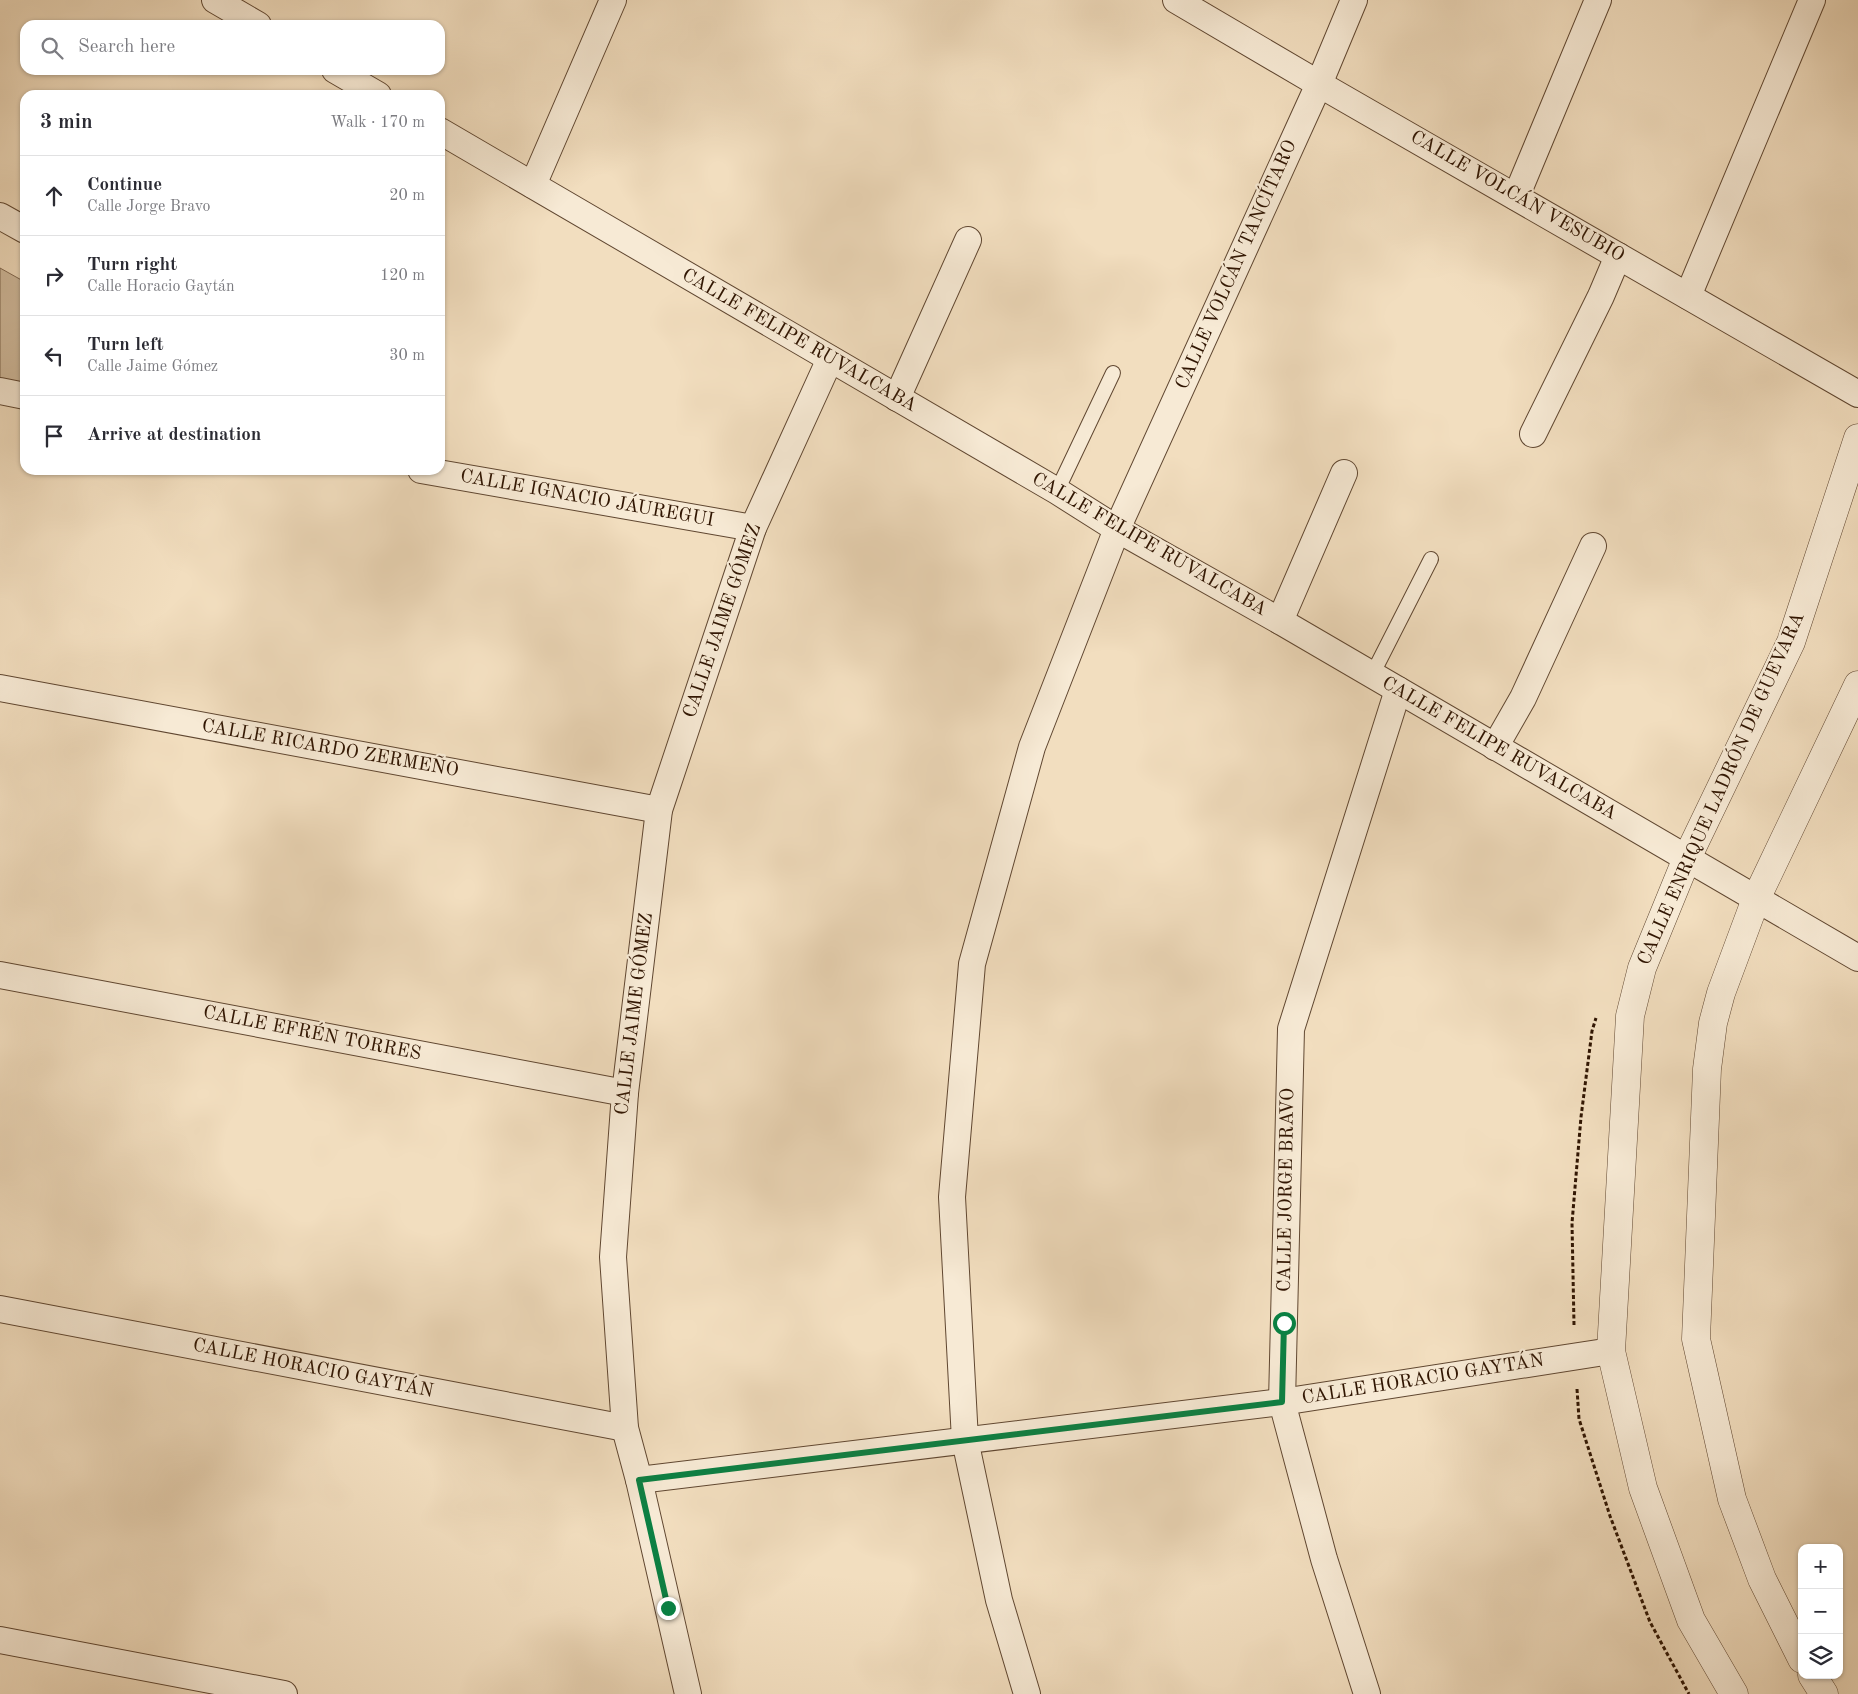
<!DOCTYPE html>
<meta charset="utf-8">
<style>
body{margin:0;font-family:"Old Standard TT",serif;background:#f2f2f3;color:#2b2b33}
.controls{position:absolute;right:15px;bottom:15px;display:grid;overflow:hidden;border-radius:10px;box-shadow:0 1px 4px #0004}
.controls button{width:45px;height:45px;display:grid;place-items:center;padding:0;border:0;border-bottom:1px solid #e1e1e2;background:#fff;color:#2b2b33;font:25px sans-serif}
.stop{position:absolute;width:15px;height:15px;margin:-11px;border:4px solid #0b8043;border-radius:50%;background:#fff}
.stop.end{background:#0b8043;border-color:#fff;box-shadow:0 1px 5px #0008}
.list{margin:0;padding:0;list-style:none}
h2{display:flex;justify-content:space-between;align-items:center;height:65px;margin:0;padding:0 20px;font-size:21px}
h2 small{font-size:16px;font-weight:400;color:#7c7c81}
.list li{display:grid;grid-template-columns:32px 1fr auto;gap:15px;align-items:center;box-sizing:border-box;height:80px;padding:0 20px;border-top:1px solid #e1e1e2}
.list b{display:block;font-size:19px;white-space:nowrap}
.list p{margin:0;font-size:16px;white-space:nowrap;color:#7c7c81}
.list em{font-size:16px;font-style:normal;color:#7c7c81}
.icon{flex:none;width:28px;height:28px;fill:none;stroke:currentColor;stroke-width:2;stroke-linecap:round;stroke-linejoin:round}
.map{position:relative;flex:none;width:1858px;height:1694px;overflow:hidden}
.search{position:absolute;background:#fff;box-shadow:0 1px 4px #0004;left:20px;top:20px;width:425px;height:55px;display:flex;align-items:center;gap:12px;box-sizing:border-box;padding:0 18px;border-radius:15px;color:#7c7c81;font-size:19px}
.panel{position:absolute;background:#fff;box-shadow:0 1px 4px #0004;left:20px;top:90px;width:425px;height:385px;border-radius:15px}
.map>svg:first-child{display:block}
.green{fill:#d1bc9f;stroke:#806850}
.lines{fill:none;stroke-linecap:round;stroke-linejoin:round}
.service-casing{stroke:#604731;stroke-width:16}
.minor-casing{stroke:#604731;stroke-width:28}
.tertiary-casing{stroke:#604731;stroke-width:29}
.path{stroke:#301502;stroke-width:3;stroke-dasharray:4 2.5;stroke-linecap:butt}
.service{stroke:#f7ead5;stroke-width:14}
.minor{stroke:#f7ead5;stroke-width:26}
.tertiary{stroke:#f7ead5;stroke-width:28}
.route{stroke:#0b8043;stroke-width:6}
.labels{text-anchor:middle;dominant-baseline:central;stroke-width:4.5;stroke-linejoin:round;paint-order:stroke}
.street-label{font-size:19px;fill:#301502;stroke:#f7ead5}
</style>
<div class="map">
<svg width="1858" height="1694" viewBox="0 0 1858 1694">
<rect width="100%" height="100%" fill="#f2debf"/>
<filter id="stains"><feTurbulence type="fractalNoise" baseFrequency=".004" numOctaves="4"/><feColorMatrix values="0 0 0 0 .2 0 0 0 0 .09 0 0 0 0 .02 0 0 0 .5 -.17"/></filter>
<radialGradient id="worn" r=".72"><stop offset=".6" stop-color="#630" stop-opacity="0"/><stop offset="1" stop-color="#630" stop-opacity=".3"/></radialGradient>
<path class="green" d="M0,268l25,14v101l-25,-5z"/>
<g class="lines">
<defs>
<g id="service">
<path d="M1057,491l56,-118"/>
<path d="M1372,675l59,-116"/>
</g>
<g id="minor">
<path d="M215,0l43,25"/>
<path d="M1176,0l143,84 539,310"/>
<path d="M335,70l43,25"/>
<path d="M440,131l617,360 60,38 163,92 578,337"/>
<path d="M533,185l80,-185"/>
<path d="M1516,197l82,-197"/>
<path d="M0,216l25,14"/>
<path d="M1688,296l124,-296"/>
<path d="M0,391l25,5"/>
<path d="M897,398l71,-158"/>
<path d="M1533,434l68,-138 17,-40"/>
<path d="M421,470l332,58"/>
<path d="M1280,621l64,-148"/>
<path d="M0,688l659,122"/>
<path d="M1495,747l28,-49 70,-152"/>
<path d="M0,975l625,118"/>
<path d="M0,1309l625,119"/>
<path d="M639,1480l643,-78 329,-51"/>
<path d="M0,1640l284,54"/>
<path d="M688,1694l-49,-214 -14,-52 -12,-171 12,-164 34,-283 94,-282 77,-169"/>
<path d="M1027,1694l-28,-94 -34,-160 -13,-243 20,-233 60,-217 85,-218 202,-445 35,-84"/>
<path d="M1367,1694l-43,-135 -42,-157 9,-373 107,-339"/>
</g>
<g id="tertiary">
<path d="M1802,1659l-40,-80 -30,-80 -36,-160 11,-270 6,-46 8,-30 35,-94 102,-214"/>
<path d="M1812,1675l12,19"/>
<path d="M1734,1694l-43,-74 -48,-132 -32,-137 19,-335 12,-48 45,-110 104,-216 67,-204"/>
</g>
</defs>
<use href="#service" class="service-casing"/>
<use href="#minor" class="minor-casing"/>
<use href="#tertiary" class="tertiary-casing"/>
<g class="path">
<path d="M1574,1325l-2,-102 9,-106 11,-86 4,-13"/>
<path d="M1577,1389l2,30 31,97 40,106 39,72"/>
</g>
<use href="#service" class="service"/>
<use href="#minor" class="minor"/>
<use href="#tertiary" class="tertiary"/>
</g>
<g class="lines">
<path class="route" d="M668,1608l-29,-128 643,-78 2,-79"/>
</g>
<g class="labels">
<g class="street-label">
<text transform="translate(1517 197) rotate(30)">CALLE VOLCÁN VESUBIO</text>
<text transform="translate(1237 265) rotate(-66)">CALLE VOLCÁN TANCÍTARO</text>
<text transform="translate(799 341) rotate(30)">CALLE FELIPE RUVALCABA</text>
<text transform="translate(587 499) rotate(10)">CALLE IGNACIO JÁUREGUI</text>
<text transform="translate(1149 545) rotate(30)">CALLE FELIPE RUVALCABA</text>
<text transform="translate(723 621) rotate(-71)">CALLE JAIME GÓMEZ</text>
<text transform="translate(330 749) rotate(10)">CALLE RICARDO ZERMEÑO</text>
<text transform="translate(1499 749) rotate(30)">CALLE FELIPE RUVALCABA</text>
<text transform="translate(1722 789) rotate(-66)">CALLE ENRIQUE LADRÓN DE GUEVARA</text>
<text transform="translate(635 1014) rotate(-83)">CALLE JAIME GÓMEZ</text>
<text transform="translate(312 1034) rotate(11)">CALLE EFRÉN TORRES</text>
<text transform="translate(1287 1190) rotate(-89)">CALLE JORGE BRAVO</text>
<text transform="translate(313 1369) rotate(11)">CALLE HORACIO GAYTÁN</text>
<text transform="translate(1423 1380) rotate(-9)">CALLE HORACIO GAYTÁN</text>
</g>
</g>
<rect width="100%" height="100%" filter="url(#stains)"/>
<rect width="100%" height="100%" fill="url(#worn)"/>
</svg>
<div class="controls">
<button>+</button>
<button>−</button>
<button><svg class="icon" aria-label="layers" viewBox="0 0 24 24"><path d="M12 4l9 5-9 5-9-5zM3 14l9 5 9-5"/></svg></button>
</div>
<div class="stop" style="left:1284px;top:1323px"></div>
<div class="stop end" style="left:668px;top:1608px"></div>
<div class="search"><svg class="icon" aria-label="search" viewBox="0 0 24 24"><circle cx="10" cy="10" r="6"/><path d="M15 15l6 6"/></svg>Search here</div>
<section class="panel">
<h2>3 min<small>Walk · 170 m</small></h2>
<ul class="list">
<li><svg class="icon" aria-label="ahead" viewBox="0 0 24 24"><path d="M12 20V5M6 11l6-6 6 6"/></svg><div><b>Continue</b><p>Calle Jorge Bravo</p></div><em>20 m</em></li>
<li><svg class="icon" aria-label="right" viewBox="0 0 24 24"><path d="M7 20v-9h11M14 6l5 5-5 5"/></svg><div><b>Turn right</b><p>Calle Horacio Gaytán</p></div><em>120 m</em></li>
<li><svg class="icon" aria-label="left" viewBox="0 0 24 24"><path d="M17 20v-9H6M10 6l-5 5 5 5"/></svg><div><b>Turn left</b><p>Calle Jaime Gómez</p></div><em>30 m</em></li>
<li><svg class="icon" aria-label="arrive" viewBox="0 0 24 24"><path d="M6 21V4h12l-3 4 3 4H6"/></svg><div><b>Arrive at destination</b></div></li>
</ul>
</section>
</div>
